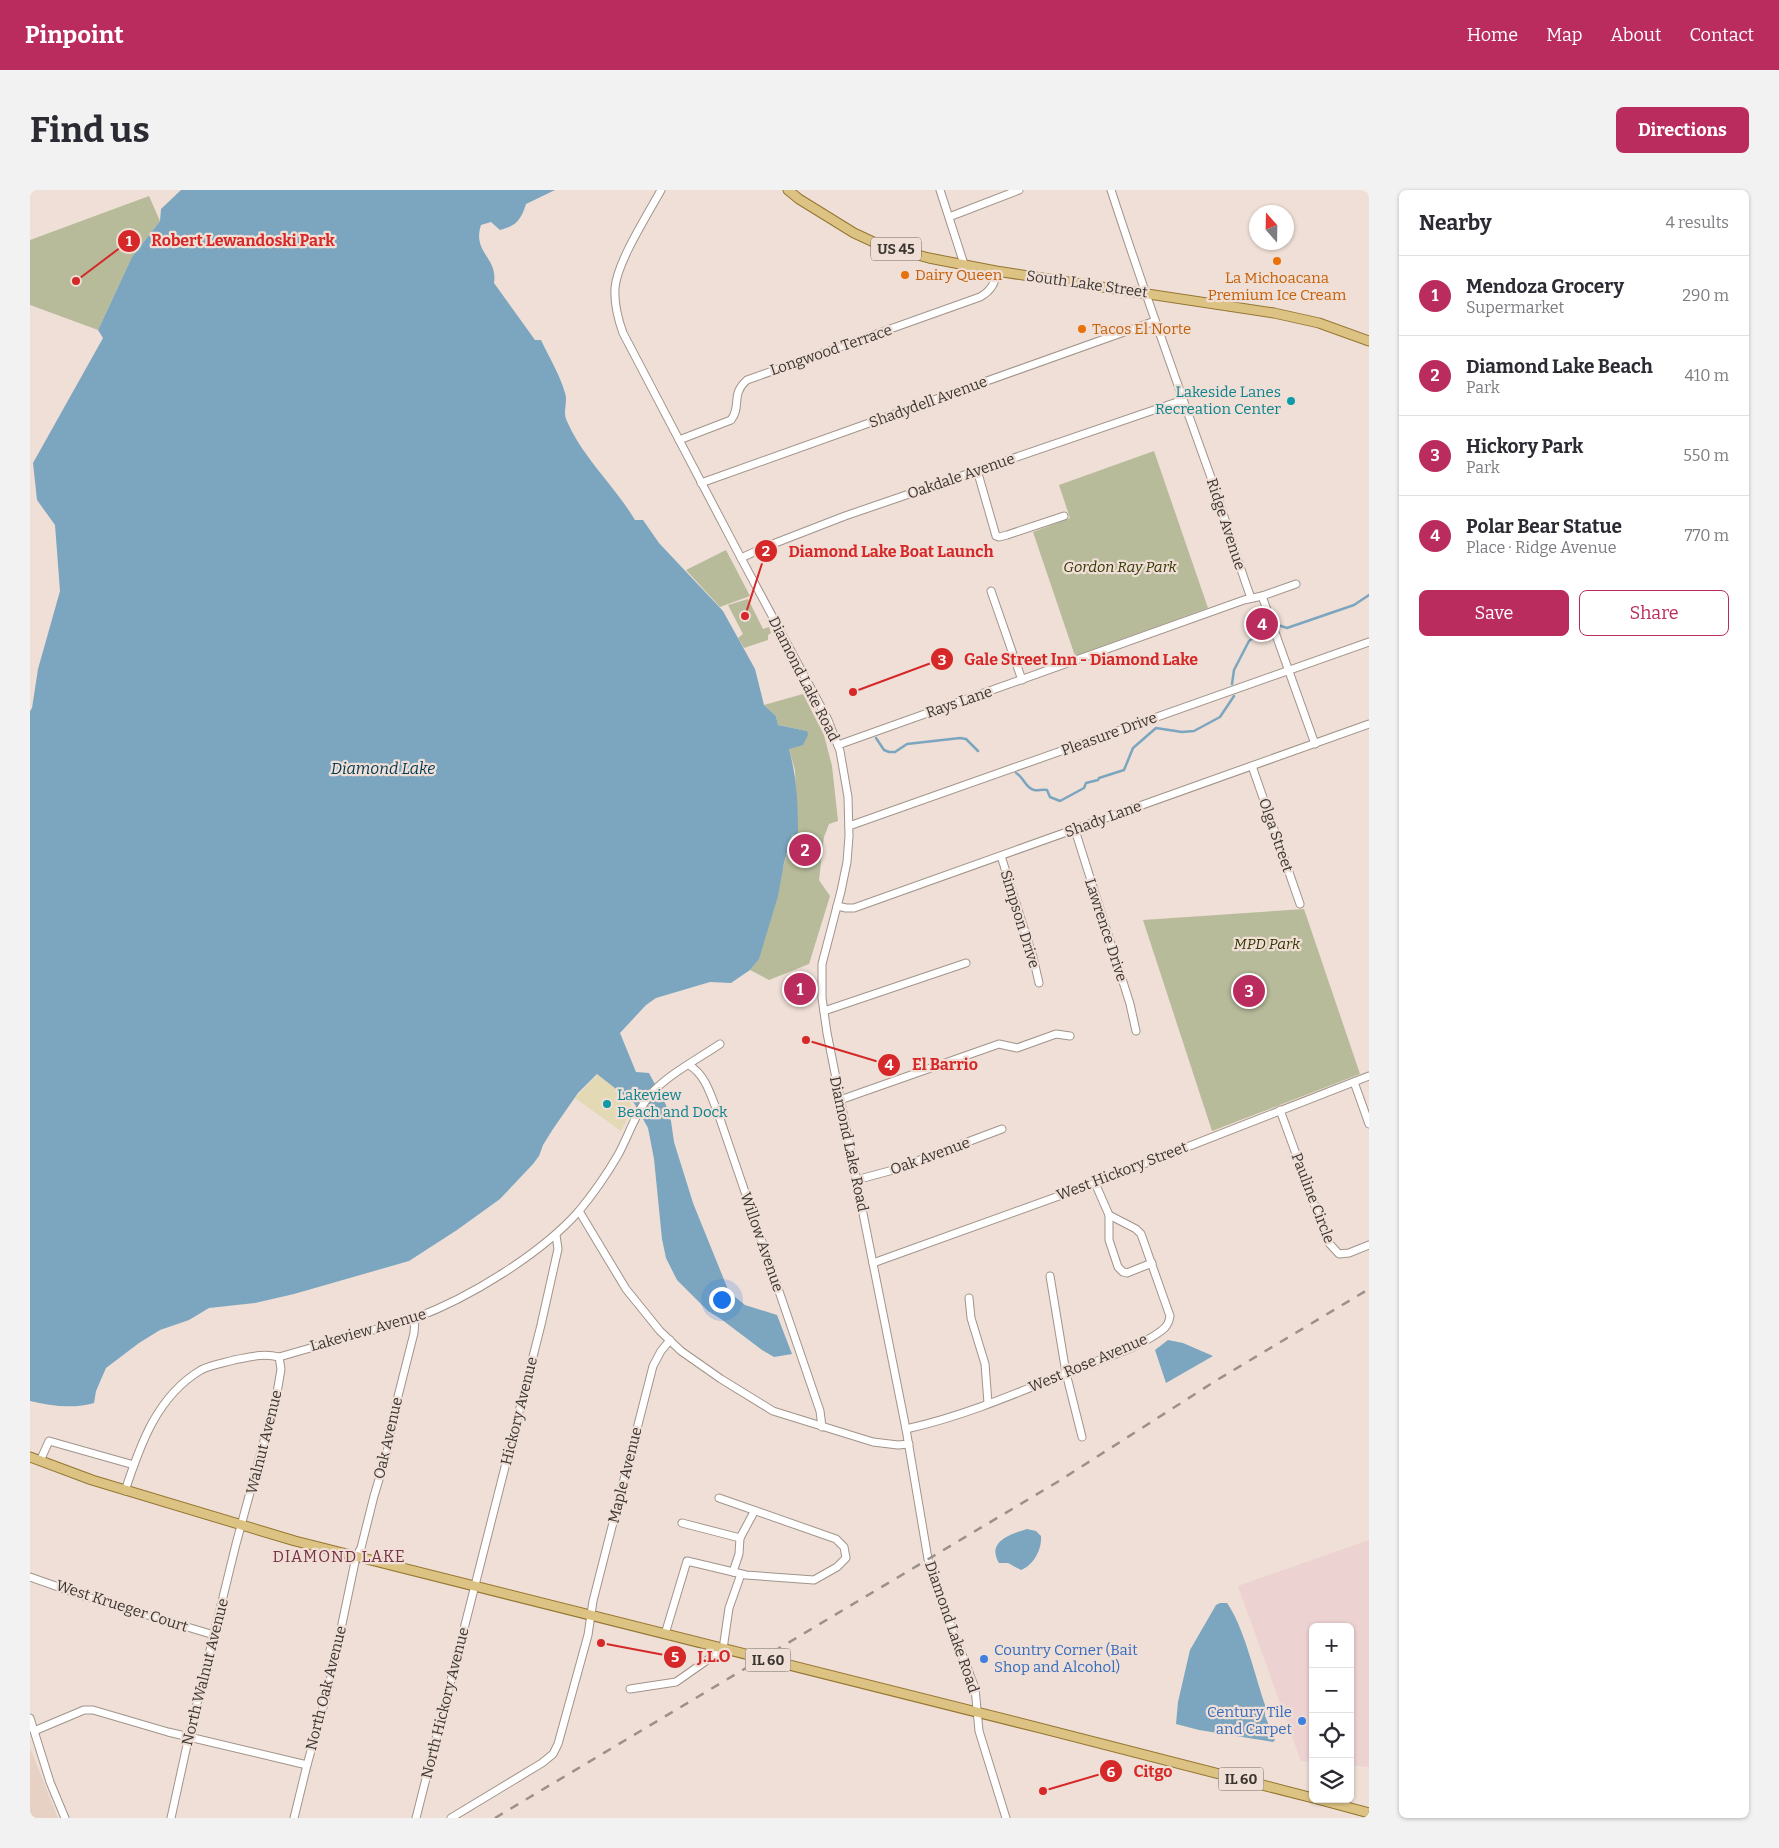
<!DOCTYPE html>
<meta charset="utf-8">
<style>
body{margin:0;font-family:Bitter,serif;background:#f2f2f3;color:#2b2b33}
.controls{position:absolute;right:15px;bottom:15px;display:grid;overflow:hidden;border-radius:8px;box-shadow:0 1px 4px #0004}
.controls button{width:45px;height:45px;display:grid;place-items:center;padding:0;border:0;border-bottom:1px solid #e1e1e2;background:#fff;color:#2b2b33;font:25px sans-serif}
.compass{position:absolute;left:1219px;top:15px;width:45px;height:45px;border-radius:50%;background:#fff;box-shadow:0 1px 4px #0004;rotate:340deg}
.you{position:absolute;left:691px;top:1109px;width:18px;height:18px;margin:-12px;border:4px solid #fff;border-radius:50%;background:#1a73e8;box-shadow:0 0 0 8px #1a73e833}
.badge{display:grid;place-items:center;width:32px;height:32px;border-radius:50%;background:#ba2c5e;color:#fff;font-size:16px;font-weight:700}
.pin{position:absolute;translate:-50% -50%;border:2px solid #fff;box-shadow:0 1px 5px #0006}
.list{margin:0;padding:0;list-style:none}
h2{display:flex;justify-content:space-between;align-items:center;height:65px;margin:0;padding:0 20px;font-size:21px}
h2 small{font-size:16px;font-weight:400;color:#7c7c81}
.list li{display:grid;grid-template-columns:32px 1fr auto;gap:15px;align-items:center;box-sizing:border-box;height:80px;padding:0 20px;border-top:1px solid #e1e1e2}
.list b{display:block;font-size:19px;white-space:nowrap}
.list p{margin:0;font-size:16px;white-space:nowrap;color:#7c7c81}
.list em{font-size:16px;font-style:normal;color:#7c7c81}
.actions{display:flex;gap:10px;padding:15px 20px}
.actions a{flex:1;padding:11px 0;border:1px solid #ba2c5e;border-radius:8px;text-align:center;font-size:18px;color:#ba2c5e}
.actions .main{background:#ba2c5e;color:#fff}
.icon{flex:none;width:28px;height:28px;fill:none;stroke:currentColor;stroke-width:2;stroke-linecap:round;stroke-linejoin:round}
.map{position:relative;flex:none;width:1339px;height:1628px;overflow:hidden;border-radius:8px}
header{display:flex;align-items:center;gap:30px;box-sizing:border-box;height:70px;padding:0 25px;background:#ba2c5e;color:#fff}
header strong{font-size:24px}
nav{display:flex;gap:28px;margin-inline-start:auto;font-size:18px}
.intro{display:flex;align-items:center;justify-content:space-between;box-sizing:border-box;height:120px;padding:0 30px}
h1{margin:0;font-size:35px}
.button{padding:12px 22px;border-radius:8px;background:#ba2c5e;color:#fff;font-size:18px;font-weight:700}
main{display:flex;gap:30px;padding:0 30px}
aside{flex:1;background:#fff;border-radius:8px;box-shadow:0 1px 4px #0004}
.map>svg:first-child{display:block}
.commercial{fill:#ecd2d1}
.built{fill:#e7d1c4}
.green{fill:#b7bb9a}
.sand{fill:#e3d9b4}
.water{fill:#7ca6bf}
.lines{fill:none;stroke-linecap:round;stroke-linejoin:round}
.stream{stroke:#7ca6bf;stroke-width:2.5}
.minor-casing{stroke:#a1948b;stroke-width:9}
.major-casing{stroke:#957631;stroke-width:11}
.minor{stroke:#fff;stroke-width:7}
.major{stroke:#dcc283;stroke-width:9}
.rail{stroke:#9c908a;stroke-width:2.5;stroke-dasharray:9 9;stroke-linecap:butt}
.food-dot{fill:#e8710a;stroke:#efdfd6;stroke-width:2}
.culture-dot{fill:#0f9aa8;stroke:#efdfd6;stroke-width:2}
.shop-dot{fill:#3f7fe0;stroke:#efdfd6;stroke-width:2}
.labels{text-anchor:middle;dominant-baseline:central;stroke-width:4.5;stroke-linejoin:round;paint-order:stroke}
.shield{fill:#efdfd6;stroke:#726963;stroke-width:1}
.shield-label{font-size:14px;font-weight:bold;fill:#3c3632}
.food-label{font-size:15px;fill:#c56008;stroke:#efdfd6;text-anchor:start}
.street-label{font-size:15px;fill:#3c3632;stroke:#efdfd6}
.culture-label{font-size:15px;fill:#0d838f;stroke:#efdfd6;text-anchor:end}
.park-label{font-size:15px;font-style:italic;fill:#343702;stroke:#efdfd6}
.shop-label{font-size:15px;fill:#366cbe;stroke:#efdfd6;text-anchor:start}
.water-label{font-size:16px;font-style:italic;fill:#003a54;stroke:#efdfd6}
.neighbourhood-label{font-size:16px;letter-spacing:1px;fill:#783245;stroke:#efdfd6}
.leader{fill:none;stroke:#d62828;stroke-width:2}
.callout-dot{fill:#d62828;stroke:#efdfd6;stroke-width:2}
.mark-label{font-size:15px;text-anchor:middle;font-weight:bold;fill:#fff}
.callout-label{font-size:16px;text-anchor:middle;font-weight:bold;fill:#d62828;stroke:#efdfd6;stroke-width:4.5;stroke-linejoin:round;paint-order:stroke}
</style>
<header>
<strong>Pinpoint</strong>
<nav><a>Home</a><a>Map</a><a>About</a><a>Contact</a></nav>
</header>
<div class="intro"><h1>Find us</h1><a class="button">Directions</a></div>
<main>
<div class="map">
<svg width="1339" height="1628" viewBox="0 0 1339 1628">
<rect width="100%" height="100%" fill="#efdfd6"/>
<path class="commercial" d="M1339,1350v227l-19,-2v-138h-37v135l-12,-1 -63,-175z"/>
<path class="built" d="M0,1558l28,70h-28z"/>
<g class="green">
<path d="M119,6l11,25 -28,36 -34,73 -68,-25v-65z"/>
<path d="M1124,261l54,157 -133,48 -42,-124 37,-14 -11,-33z"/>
<path d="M696,360l24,46 -30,11 -34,-37z"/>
<path d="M718,409l15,30 6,-2 2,6 -3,2v5l-24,8 -6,-10 5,-4 -15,-29z"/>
<path d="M773,504l21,41 8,31 6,55 -9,3 -5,13 -5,43 11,16 -21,68 -40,16 -19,-10 9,-12 33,-124h5l-2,-64 -6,-21 18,-18 -29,-6 -2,-9 -12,-11z"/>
<path d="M1274,719l56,165 -148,57 -69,-211z"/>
</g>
<path class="sand" d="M568,884l32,25 2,11 -11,21 -46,-33z"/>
<g class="water">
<path d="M151,0h374l-29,14c-5,16 -10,22 -26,26l-9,-8 -10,3c-9,28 17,32 13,58l41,57h6c8,17 19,35 24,53 3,8 -2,18 1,26 16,38 48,66 69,101h8l16,23 64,68 32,58 9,36 12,11 2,9 29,6 1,4 -5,10 -14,4c8,29 9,56 9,85l-6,1 -8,28 -6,33 -19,63 -9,11 -19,13 -21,-1 -54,16 -10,7 -26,28 16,39 13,1 17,32 5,16 3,21 19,61 36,89 16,13 32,10 15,39 -18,3 -12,-7 -41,-31 -13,-8 -31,-31 -11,-22 -4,-19 -8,-80 -6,-31 -14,-25 -37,-29 -19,19 -25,36 -10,16 -4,11 -6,8 -33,35 -43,31 -48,31 -115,33 -39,9 -46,5 -20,12 -29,10 -21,13 -33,25 -10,23 -2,12c-20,6 -44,3 -64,-2v-690l2,-3 6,-39 22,-78 -5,-66 -18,-25 -4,-37 70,-125 -5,-8 34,-73 28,-36 1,-12z"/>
<path d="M1138,1150l15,3 30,13 -47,27 -11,-33z"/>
<path d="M997,1339l9,2 5,5c1,13 -7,29 -20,34l-13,-7h-9c-13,-22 12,-29 28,-34z"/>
<path d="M1190,1413h7c17,24 28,73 38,102v11l10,24 -2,2 -74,-12 -23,-6 2,-22 12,-52 26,-45z"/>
</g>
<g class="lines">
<g class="stream">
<path d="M1248,435l9,3 67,-23 15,-10"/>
<path d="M1202,494l2,-14 15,-29 18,-13"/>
<path d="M846,548l8,12 5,2h6l12,-8 53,-6 6,1 12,12"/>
<path d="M986,583c8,4 9,15 18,17 4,1 8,-1 13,0l3,7 10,4 24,-13 2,-5 12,-3 1,-2 25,-8 9,-22 23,-20 26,4 12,-1 26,-14 14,-21"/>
</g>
<defs>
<g id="minor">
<path d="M631,0c-13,24 -44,72 -46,98 -1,15 3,31 8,45l118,225 87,162 12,31 8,46 1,39 -2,26 -6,29 -19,73v34l5,35 79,396 22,130 8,28 39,101 4,43 27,87"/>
<path d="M910,0l24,74"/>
<path d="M1081,0c32,98 67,196 102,293 13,38 24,77 38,115"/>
<path d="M919,27l70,-27"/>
<path d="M649,250l52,-20c11,-14 -1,-25 16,-40l233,-83c11,-6 16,-14 16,-26"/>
<path d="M947,280l19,66 3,1 8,-2 57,-19"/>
<path d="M671,293l454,-162"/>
<path d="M711,368l24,-11 80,-31 338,-116"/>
<path d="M961,401l31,89"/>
<path d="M1232,406l53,148"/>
<path d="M808,555l406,-145 18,-4 34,-12"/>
<path d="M1222,576l48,138"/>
<path d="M819,636l520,-184"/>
<path d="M1045,640l55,174 6,27"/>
<path d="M971,666l32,101 6,26"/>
<path d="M807,716l9,2h8l515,-184"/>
<path d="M794,821l142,-48"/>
<path d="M659,875c18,11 22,32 30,51l101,295 2,16"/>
<path d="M1324,892l15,42"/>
<path d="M810,910l159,-56 18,4 39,-14 14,2"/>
<path d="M1250,920l48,132 11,12 10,-1 20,-8"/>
<path d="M826,990l37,-10 109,-41"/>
<path d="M1065,993l14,32v25l9,27 5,5 4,1 25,-10"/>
<path d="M549,1021l47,78 34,42 21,20 40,28 52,32 100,31 25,3 11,-1"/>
<path d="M843,1073l222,-80 274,-107"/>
<path d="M1020,1086l16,97 16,64"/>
<path d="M939,1108l2,20 14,46 3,39"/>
<path d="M876,1239c60,-13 118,-39 175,-62 26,-10 57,-19 80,-36 6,-4 8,-8 9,-15l-29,-82 -5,-5 -27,-14"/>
<path d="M10,1271l9,-20 85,24"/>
<path d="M95,1301c15,-46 32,-95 76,-121 9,-5 22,-7 33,-10 16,-3 29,-7 45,-3l136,-39c54,-20 126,-64 164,-107 14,-17 28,-37 39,-56 11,-20 17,-42 32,-60 17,-20 48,-36 70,-51"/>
<path d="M652,1333l58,15 14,-26"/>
<path d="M703,1382l6,-18 1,-16"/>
<path d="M0,1387l54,19 130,39"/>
<path d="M635,1444l22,-73 59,14 68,5 23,-13 9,-9 -2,-11 -8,-8 -117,-41"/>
<path d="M600,1499l46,-7 47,-33 6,-41 12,-34"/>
<path d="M0,1528l20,64 15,36"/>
<path d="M4,1541l50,-21h9l75,22 139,33"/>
<path d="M141,1628l18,-82 47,-192 41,-151 4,-24 -2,-12"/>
<path d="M264,1628l13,-53 22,-79 27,-129 5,-9 13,-52 13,-43 7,-41 20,-79 1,-15"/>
<path d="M386,1628l125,-493 17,-76 -2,-14"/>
<path d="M421,1628l91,-55 11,-9 5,-10 30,-109 5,-34 60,-235 8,-15 9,-11"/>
</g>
<g id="major">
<path d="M758,0l11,9 55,34 26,12 49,13 67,13 278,42 45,10 50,18"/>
<path d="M0,1267l62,23 203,61 749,188 269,69"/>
<path d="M1287,1609l52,14"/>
</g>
</defs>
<use href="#minor" class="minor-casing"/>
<use href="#major" class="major-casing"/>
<use href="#minor" class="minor"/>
<use href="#major" class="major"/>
<path class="rail" d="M465,1628l564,-337 158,-101 152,-91"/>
</g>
<g class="food-dot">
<circle cx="1247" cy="71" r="5"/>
<circle cx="875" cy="85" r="5"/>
<circle cx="1052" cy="139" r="5"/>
</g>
<g class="culture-dot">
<circle cx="1261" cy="211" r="5"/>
<circle cx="577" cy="914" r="5"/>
</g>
<g class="shop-dot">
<circle cx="954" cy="1469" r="5"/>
<circle cx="1272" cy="1531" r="5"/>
</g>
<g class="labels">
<g class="shield">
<rect x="841" y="47.5" width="50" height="23" rx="4"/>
<rect x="715.5" y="1458.5" width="45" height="23" rx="4"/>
<rect x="1188.5" y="1577.5" width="45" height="23" rx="4"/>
</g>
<g class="shield-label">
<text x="866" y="59">US 45</text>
<text x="738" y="1470">IL 60</text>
<text x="1211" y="1589">IL 60</text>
</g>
<g class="food-label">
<text x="885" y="85">Dairy Queen</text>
<text x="1247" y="88" text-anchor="middle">La Michoacana<tspan x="1247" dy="17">Premium Ice Cream</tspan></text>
<text x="1062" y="139">Tacos El Norte</text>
</g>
<g class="street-label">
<text transform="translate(1057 94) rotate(8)">South Lake Street</text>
<text transform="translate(801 160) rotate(-19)">Longwood Terrace</text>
<text transform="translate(898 212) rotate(-20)">Shadydell Avenue</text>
<text transform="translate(931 286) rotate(-19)">Oakdale Avenue</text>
<text transform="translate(1196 334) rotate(72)">Ridge Avenue</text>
<text transform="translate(774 489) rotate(63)">Diamond Lake Road</text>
<text transform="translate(929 512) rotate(-19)">Rays Lane</text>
<text transform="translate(1079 544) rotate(-20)">Pleasure Drive</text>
<text transform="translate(1073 629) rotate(-20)">Shady Lane</text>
<text transform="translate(1246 645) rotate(71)">Olga Street</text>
<text transform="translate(990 729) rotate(73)">Simpson Drive</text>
<text transform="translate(1076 740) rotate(72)">Lawrence Drive</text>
<text transform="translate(819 954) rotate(78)">Diamond Lake Road</text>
<text transform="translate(900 966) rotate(-20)">Oak Avenue</text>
<text transform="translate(1092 981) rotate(-21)">West Hickory Street</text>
<text transform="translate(1283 1008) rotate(69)">Pauline Circle</text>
<text transform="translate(732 1052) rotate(71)">Willow Avenue</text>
<text transform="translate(338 1140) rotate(-16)">Lakeview Avenue</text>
<text transform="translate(1058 1173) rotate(-23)">West Rose Avenue</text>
<text transform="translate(489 1221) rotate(-76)">Hickory Avenue</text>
<text transform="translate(358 1248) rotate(-77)">Oak Avenue</text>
<text transform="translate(234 1252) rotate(-76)">Walnut Avenue</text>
<text transform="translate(595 1285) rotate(-76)">Maple Avenue</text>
<text transform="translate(92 1416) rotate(18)">West Krueger Court</text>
<text transform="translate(922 1437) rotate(71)">Diamond Lake Road</text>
<text transform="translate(175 1482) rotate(-76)">North Walnut Avenue</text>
<text transform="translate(296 1498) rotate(-76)">North Oak Avenue</text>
<text transform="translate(415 1513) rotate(-76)">North Hickory Avenue</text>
</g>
<g class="culture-label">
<text x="1251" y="202">Lakeside Lanes<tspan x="1251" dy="17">Recreation Center</tspan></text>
<text x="587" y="905" text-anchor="start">Lakeview<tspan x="587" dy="17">Beach and Dock</tspan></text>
</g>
<g class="park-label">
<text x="1090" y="377">Gordon Ray Park</text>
<text x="1237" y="754">MPD Park</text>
</g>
<g class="shop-label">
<text x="964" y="1460">Country Corner (Bait<tspan x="964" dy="17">Shop and Alcohol)</tspan></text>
<text x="1262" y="1522" text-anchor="end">Century Tile<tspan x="1262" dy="17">and Carpet</tspan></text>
</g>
<g class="water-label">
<text x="353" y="578">Diamond Lake</text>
</g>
<g class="neighbourhood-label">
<text x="309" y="1366">DIAMOND LAKE</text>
</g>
</g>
<path class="leader" d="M46 91L99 51M715 426L736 361M823 502L912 469M776 850L859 875M571 1453L645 1467M1013 1601L1081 1581"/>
<g class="callout-dot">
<circle cx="46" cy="91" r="5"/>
<circle cx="715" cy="426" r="5"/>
<circle cx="823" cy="502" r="5"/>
<circle cx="776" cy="850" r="5"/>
<circle cx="571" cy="1453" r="5"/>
<circle cx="1013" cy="1601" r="5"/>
<circle cx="99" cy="51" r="12"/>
<circle cx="736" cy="361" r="12"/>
<circle cx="912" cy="469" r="12"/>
<circle cx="859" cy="875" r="12"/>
<circle cx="645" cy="1467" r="12"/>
<circle cx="1081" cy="1581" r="12"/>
</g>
<g class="mark-label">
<text x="99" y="56">1</text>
<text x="736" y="366">2</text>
<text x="912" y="475">3</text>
<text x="859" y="880">4</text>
<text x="645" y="1472">5</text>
<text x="1081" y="1587">6</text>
</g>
<g class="callout-label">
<text x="213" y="56">Robert Lewandoski Park</text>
<text x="861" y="367">Diamond Lake Boat Launch</text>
<text x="1051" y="475">Gale Street Inn - Diamond Lake</text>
<text x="915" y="880">El Barrio</text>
<text x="684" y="1472">J.L.O</text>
<text x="1123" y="1587">Citgo</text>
</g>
</svg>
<div class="controls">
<button>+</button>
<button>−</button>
<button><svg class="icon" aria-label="locate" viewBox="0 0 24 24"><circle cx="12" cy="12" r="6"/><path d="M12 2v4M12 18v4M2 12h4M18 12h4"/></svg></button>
<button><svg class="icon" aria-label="layers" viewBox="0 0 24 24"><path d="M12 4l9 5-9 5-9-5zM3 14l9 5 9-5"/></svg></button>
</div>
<svg class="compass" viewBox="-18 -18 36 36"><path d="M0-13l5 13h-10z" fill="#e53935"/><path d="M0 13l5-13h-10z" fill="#7c7c81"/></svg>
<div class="you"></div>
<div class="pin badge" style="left:770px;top:799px">1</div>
<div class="pin badge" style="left:775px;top:660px">2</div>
<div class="pin badge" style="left:1219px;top:801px">3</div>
<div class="pin badge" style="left:1232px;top:434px">4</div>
</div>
<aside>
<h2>Nearby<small>4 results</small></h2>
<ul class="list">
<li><span class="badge">1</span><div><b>Mendoza Grocery</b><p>Supermarket</p></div><em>290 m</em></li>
<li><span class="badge">2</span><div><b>Diamond Lake Beach</b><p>Park</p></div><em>410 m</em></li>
<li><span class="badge">3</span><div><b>Hickory Park</b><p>Park</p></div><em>550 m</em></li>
<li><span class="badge">4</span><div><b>Polar Bear Statue</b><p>Place · Ridge Avenue</p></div><em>770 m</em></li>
</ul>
<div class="actions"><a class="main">Save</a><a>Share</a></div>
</aside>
</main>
